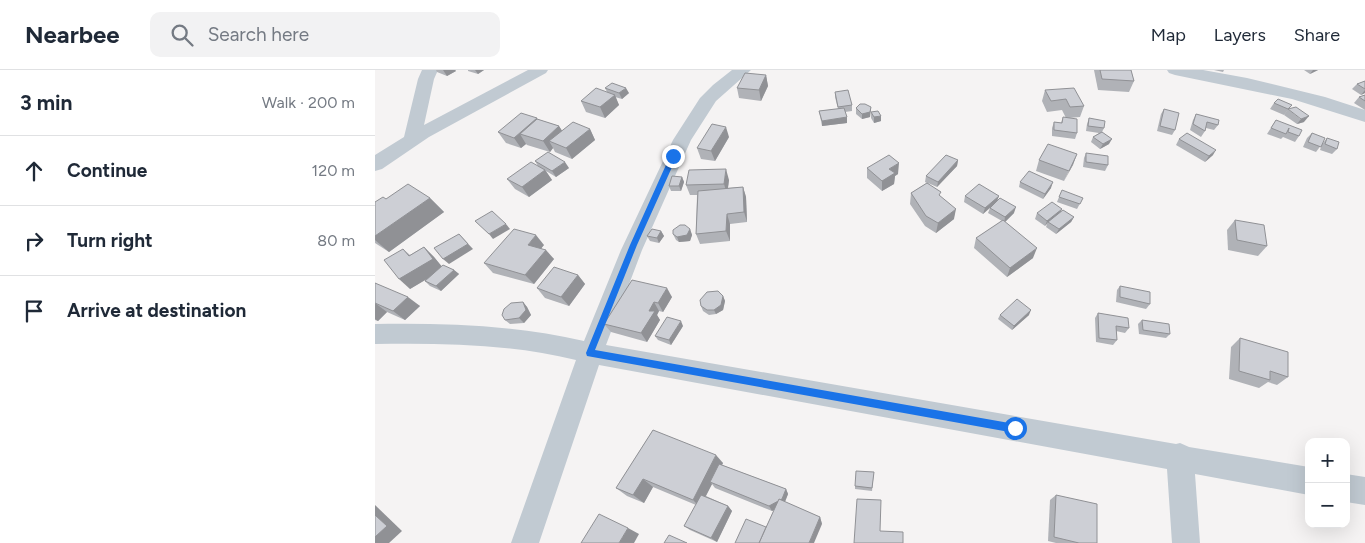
<!DOCTYPE html>
<meta charset="utf-8">
<style>
body{margin:0;font-family:Figtree,sans-serif;background:#f2f2f3;color:#1f2937}
.controls{position:absolute;right:15px;bottom:15px;display:grid;overflow:hidden;border-radius:10px;box-shadow:0 5px 20px #0002}
.controls button{width:45px;height:45px;display:grid;place-items:center;padding:0;border:0;border-bottom:1px solid #e0e1e3;background:#fff;color:#1f2937;font:25px sans-serif}
.stop{position:absolute;width:15px;height:15px;margin:-11px;border:4px solid #1a73e8;border-radius:50%;background:#fff}
.stop.end{background:#1a73e8;border-color:#fff;box-shadow:0 1px 5px #0008}
.list{margin:0;padding:0;list-style:none}
h2{display:flex;justify-content:space-between;align-items:center;height:65px;margin:0;padding:0 20px;font-size:21px}
h2 small{font-size:16px;font-weight:400;color:#747a83}
.list li{display:grid;grid-template-columns:32px 1fr auto;gap:15px;align-items:center;box-sizing:border-box;height:70px;padding:0 20px;border-top:1px solid #e0e1e3}
.list b{display:block;font-size:19px;white-space:nowrap}
.list em{font-size:16px;font-style:normal;color:#747a83}
.icon{flex:none;width:28px;height:28px;fill:none;stroke:currentColor;stroke-width:2;stroke-linecap:round;stroke-linejoin:round}
.map{position:relative;flex:none;width:990px;height:473px;overflow:hidden}
header{display:flex;align-items:center;gap:30px;box-sizing:border-box;height:70px;padding:0 25px;background:#fff;border-bottom:1px solid #e0e1e3}
header strong{font-size:24px}
nav{display:flex;gap:28px;margin-inline-start:auto;font-size:18px}
.search{width:350px;height:45px;background:#f2f2f3;display:flex;align-items:center;gap:12px;box-sizing:border-box;padding:0 18px;border-radius:10px;color:#747a83;font-size:19px}
main{display:flex}
aside{flex:1;background:#fff}
.map>svg:first-child{display:block}
.lines{fill:none;stroke-linecap:round;stroke-linejoin:round}
.minor{fill:#c1cad2;fill-rule:evenodd}
.wall{fill:#b0b2b7}
.shaded-wall{fill:#909195}
.building{fill:#cdcfd5;stroke:#909195}
.route{fill:#1a73e8}
</style>
<header>
<strong>Nearbee</strong>
<div class="search"><svg class="icon" aria-label="search" viewBox="0 0 24 24"><circle cx="10" cy="10" r="6"/><path d="M15 15l6 6"/></svg>Search here</div>
<nav><a>Map</a><a>Layers</a><a>Share</a></nav>
</header>
<main>
<aside>
<h2>3 min<small>Walk · 200 m</small></h2>
<ul class="list">
<li><svg class="icon" aria-label="ahead" viewBox="0 0 24 24"><path d="M12 20V5M6 11l6-6 6 6"/></svg><div><b>Continue</b></div><em>120 m</em></li>
<li><svg class="icon" aria-label="right" viewBox="0 0 24 24"><path d="M7 20v-9h11M14 6l5 5-5 5"/></svg><div><b>Turn right</b></div><em>80 m</em></li>
<li><svg class="icon" aria-label="arrive" viewBox="0 0 24 24"><path d="M6 21V4h12l-3 4 3 4H6"/></svg><div><b>Arrive at destination</b></div></li>
</ul>
</aside>
<div class="map">
<svg width="990" height="473" viewBox="0 0 990 473">
<rect width="100%" height="100%" fill="#f5f3f3"/>
<g class="lines">
<g class="minor">
<path d="M47,0h16l-4,9 -10,46 104,-55h20l-2,3 -117,64 -47,32 -7,2v-16l29,-18 14,-58z"/>
<path d="M357,0h19l-35,31 -25,39 -49,110 -36,95 570,99 4,-1 9,4 120,20v28l-114,-21 5,69h-28l-5,-74 -568,-104 -60,178h-28l65,-183c-66,-16 -133,-17 -201,-16v-20c70,-1 140,1 209,17l37,-91 52,-110 27,-42 13,-13z"/>
<path d="M792,0h36l44,8 78,19 40,13v12l-73,-23 -117,-24 -6,-2z"/>
<path d="M971,404l19,3v28l-19,-3z"/>
</g>
</g>
<g class="wall">
<path d="M61,0h19l1,1 -9,5 -10,-4z"/>
<path d="M93,0h16l-6,4 -10,-3z"/>
<path d="M719,0h37l3,11 -5,11 -31,-2z"/>
<path d="M839,0h10l-1,2z"/>
<path d="M929,0h14l-8,4z"/>
<path d="M391,5l2,11 -7,15 -22,-3 -2,-10z"/>
<path d="M990,11v12l-4,2 -9,-6 5,-5z"/>
<path d="M230,18l24,5 -7,6 -7,-2 4,8 -14,13 -19,-6 -5,-11 26,-9z"/>
<path d="M670,20l39,16 -4,11 -11,1 8,15 -2,6 -23,-3v-8l2,-6 7,1 2,-6 3,1 -4,-8 -15,2 -5,-11z"/>
<path d="M460,22l17,13v6l-7,1 2,5v6l-25,3 -3,-15 19,-2 -3,-12z"/>
<path d="M990,25v15l-11,-7 5,-6z"/>
<path d="M899,33l18,2 -8,10 -14,-6z"/>
<path d="M496,37l-1,10 -8,2 -6,-5v-6z"/>
<path d="M789,39l11,21 -3,5 -15,-4 4,-17z"/>
<path d="M913,39l16,13 -7,2 -13,-9z"/>
<path d="M496,42l10,4v5l-7,2 -3,-5z"/>
<path d="M821,44l22,11 -4,5 -8,-2 -1,3 -4,6 -11,-7 3,-10z"/>
<path d="M162,48v1l22,7 3,5 28,-2 5,11 -23,19 -17,-7 -2,-4 -3,4 -23,-7 -1,-1 -5,4 -15,-5 -8,-11z"/>
<path d="M714,48l15,10 -2,4 7,12 -9,5 -9,-7 2,-5 6,-4 -13,-2 1,-7z"/>
<path d="M901,50l23,16 -4,6 -12,-5 -2,2 -14,-5z"/>
<path d="M937,63l11,10 4,-5 10,11 -5,5 -12,-4 2,-6 -6,8 -13,-5 4,-9z"/>
<path d="M354,67l-14,24 -14,-2 -4,-11z"/>
<path d="M804,69l34,16 -8,7 -29,-17z"/>
<path d="M711,83l22,12 -3,6 -22,-4 1,-9z"/>
<path d="M702,84l-13,27 -28,-10 3,-11z"/>
<path d="M583,90l-1,6 -20,21 -9,-4 12,13 14,23 -18,14 -11,-7 -15,-22 1,-11 16,-10 -2,-1 1,-6z"/>
<path d="M160,91l34,7 -13,9 -10,-6 6,9 -23,17 -14,-8 -8,-10 31,-13z"/>
<path d="M492,98l31,6 -3,2 -1,8 -12,7 -15,-13z"/>
<path d="M307,107l2,5 -3,9h-10l-2,-5z"/>
<path d="M354,110l-1,8 15,-1 3,10 1,25 -17,2v17l-30,3 -4,-10 1,-39h-7l-4,-10z"/>
<path d="M645,112l31,6 -8,11 -24,-12z"/>
<path d="M590,126h34l-2,5 17,12 -9,9 28,36 -26,19 -33,-29 2,-10 26,-17 -14,-8 2,-5 6,-5 -13,11 -19,-12z"/>
<path d="M684,127l24,1 -6,11 -20,-7z"/>
<path d="M55,128l14,14 -55,40 -14,-9v-41l11,-3z"/>
<path d="M686,141l13,6 -3,5 -15,12 -10,-7 1,-3 -2,2 -10,-7 2,-6z"/>
<path d="M860,150l32,26 -9,10 -30,-6 -1,-20z"/>
<path d="M315,159l2,6 -2,6 -11,1 -3,-2 -3,-6z"/>
<path d="M286,161l3,5 -5,7 -9,-2 -3,-5z"/>
<path d="M169,175l-3,3 13,11 -20,25 -41,-11 -9,-10z"/>
<path d="M49,177l10,10 7,9 13,4 5,4 -18,17 -11,-5 -5,-5 3,-3 -18,11 -7,-40 7,6z"/>
<path d="M203,205l7,9 -16,22 -24,-8 -8,-10z"/>
<path d="M257,210l40,17 -9,15 -4,-1 -2,4 3,5 -13,22 -36,-10 -7,-8z"/>
<path d="M0,213l45,23 -15,14 -18,-8 -9,9 -3,-1z"/>
<path d="M745,216l30,18 -4,5 -30,-7 1,-12z"/>
<path d="M348,226l2,5 -2,9 -7,4 -7,1 -6,-4 -2,-5z"/>
<path d="M148,232l4,5 4,8 -7,8 -14,1 -5,-4z"/>
<path d="M723,243l31,15 -4,5 -9,-2 1,9 -4,5 -17,-3 -1,-24z"/>
<path d="M625,245h29l-17,15 -14,-11z"/>
<path d="M767,250l28,14 -4,4 -27,-4 -1,-10z"/>
<path d="M308,256l-12,19 -13,-5 -3,-4z"/>
<path d="M865,268l48,39 -11,8 -9,-3 -9,6 -30,-9 2,-32z"/>
<path d="M278,360l70,33 -1,2 64,24 2,5 -3,8 35,15 2,7 -56,3 8,-17 -2,1 -57,-23 -3,-4 -6,12 22,10 4,5 -15,31 -27,-12 -6,-4 12,-21 -43,-18 -9,16 -17,-7 -11,-8z"/>
<path d="M499,402l-2,19 -17,-2v-3z"/>
<path d="M681,425l41,48h-41l-8,-2 2,-41z"/>
</g>
<g class="shaded-wall">
<path d="M68,0h12l1,1 -9,5z"/>
<path d="M100,0h9l-6,4z"/>
<path d="M938,0h5l-8,4z"/>
<path d="M391,5l2,11 -7,15 -2,-11z"/>
<path d="M251,18l3,5 -7,6 -3,-6z"/>
<path d="M990,20v3l-4,2z"/>
<path d="M240,25l4,10 -14,13 -5,-11z"/>
<path d="M496,37l-1,10 -8,2v-5z"/>
<path d="M506,46v5l-7,2v-6z"/>
<path d="M934,46l-5,6 -7,2 4,-5z"/>
<path d="M472,47v6l-25,3v-5z"/>
<path d="M162,48l6,11 -23,5 6,10 -5,4 -7,-10z"/>
<path d="M184,56l7,11 -17,4 4,7 -3,4 -7,-11z"/>
<path d="M351,57l3,10 -14,24 -4,-10z"/>
<path d="M215,59l5,11 -23,19 -6,-11z"/>
<path d="M737,69l-3,5 -9,5 3,-5z"/>
<path d="M841,80l-3,5 -8,7 4,-6z"/>
<path d="M702,84l-4,11 -9,16 5,-10z"/>
<path d="M583,90l-1,6 -20,21 1,-5z"/>
<path d="M190,92l4,6 -13,9 -4,-6z"/>
<path d="M524,93l-1,11 -3,2 -1,8 -12,7v-10l7,-12z"/>
<path d="M351,99l3,11 -2,14 -3,-10z"/>
<path d="M170,100l7,10 -23,17 -7,-10z"/>
<path d="M307,107l2,5 -3,9 -2,-5z"/>
<path d="M678,112l-2,6 -8,11 2,-5z"/>
<path d="M368,117l3,10 1,25 -3,-10z"/>
<path d="M624,126l-2,5 -14,13 2,-6z"/>
<path d="M55,128l14,14 -55,40 -14,-12v-4z"/>
<path d="M641,137l-2,6 -10,10 1,-6z"/>
<path d="M581,139l-2,10 -18,14 2,-10z"/>
<path d="M687,139l-2,5 -12,8 -3,4 2,-5z"/>
<path d="M352,144l3,10v17l-4,-10z"/>
<path d="M699,147l-3,5 -15,12 3,-5z"/>
<path d="M131,154l4,5 -17,10 -4,-5z"/>
<path d="M315,159l2,6 -2,6 -11,1 -2,-5z"/>
<path d="M286,161l3,5 -5,7 -2,-5z"/>
<path d="M84,164l14,15 -24,15 -6,-5z"/>
<path d="M161,165l8,10 -8,10 -8,-10z"/>
<path d="M49,177l10,10 10,12 -34,20 -11,-10z"/>
<path d="M662,178l-4,10 -26,19 3,-9z"/>
<path d="M171,180l8,9 -20,25 -9,-9z"/>
<path d="M79,200l5,4 -18,17 -5,-5z"/>
<path d="M203,205l7,9 -16,22 -8,-9z"/>
<path d="M292,218l5,9 -9,15 -5,-9z"/>
<path d="M348,226l2,5 -2,9 -7,4 -2,-4z"/>
<path d="M33,227l12,9 -15,14 -12,-9z"/>
<path d="M148,232l4,5 4,8 -7,8 -5,-5z"/>
<path d="M279,232l5,9 -2,4 3,5 -13,22 -6,-9 8,-22z"/>
<path d="M0,233l12,9 -9,9 -3,-2z"/>
<path d="M656,240l-2,5 -17,15 2,-4z"/>
<path d="M306,251l2,5 -12,19 -2,-5z"/>
<path d="M341,385l7,8 -11,20 -2,-1 2,2 -12,23 -7,-7z"/>
<path d="M268,409l10,8 -9,16 -11,-8z"/>
<path d="M411,419l2,5 -4,10 -12,7 -3,-5z"/>
<path d="M0,435l27,26 -13,12h-14z"/>
<path d="M353,436l4,5 -15,31 -6,-4z"/>
<path d="M445,447l2,7 -8,19h-5z"/>
<path d="M253,458l11,6 -5,9h-15z"/>
</g>
<g class="building">
<path d="M725,0h31l3,11 -32,-2z"/>
<path d="M370,3l21,2 -7,15 -22,-2z"/>
<path d="M990,11v8l-8,-5z"/>
<path d="M237,13l14,5 -7,5 -14,-5z"/>
<path d="M221,18l19,7 -15,12 -19,-6z"/>
<path d="M699,18l10,18 -14,1 -4,-8 -15,2 -6,-11z"/>
<path d="M473,20l4,15 -14,2 -3,-15z"/>
<path d="M990,25v6l-6,-4z"/>
<path d="M903,29l14,6 -4,4 -14,-6z"/>
<path d="M485,34h5l6,3 -1,5 -8,2 -6,-6z"/>
<path d="M921,37l13,9 -8,3 -13,-10z"/>
<path d="M469,38l3,9 -25,4 -3,-10z"/>
<path d="M789,39l15,4 -4,17 -15,-4z"/>
<path d="M503,41l3,5 -7,1 -3,-5z"/>
<path d="M146,43l16,5 -23,20 -16,-6z"/>
<path d="M821,44l23,6 -1,5 -11,-3 -2,9 -12,-7z"/>
<path d="M688,47l14,2v14l-23,-3v-8l8,1z"/>
<path d="M714,48l16,3 -1,7 -16,-2z"/>
<path d="M162,49l22,7 -16,15 -23,-7z"/>
<path d="M901,50l26,10 -3,6 -11,-4 1,-4 -3,6 -15,-6z"/>
<path d="M198,52l17,7 -24,19 -17,-7z"/>
<path d="M337,54l14,3 -15,24 -14,-3z"/>
<path d="M727,62l10,7 -9,5 -10,-7z"/>
<path d="M812,63l29,17 -7,6 -30,-17z"/>
<path d="M937,63l13,5 -4,9 -13,-5z"/>
<path d="M952,68l12,4 -2,7 -12,-5z"/>
<path d="M673,74l29,10 -8,17 -30,-11z"/>
<path d="M173,82l17,10 -13,9 -17,-10z"/>
<path d="M711,83l22,3v9l-22,-3z"/>
<path d="M514,85l10,8 -10,6 6,4 -13,8 -15,-13z"/>
<path d="M571,85l12,5 -20,22 -12,-6z"/>
<path d="M156,92l14,8 -23,17 -15,-8z"/>
<path d="M351,99l-2,15 -38,1 3,-15z"/>
<path d="M654,101l24,11 -8,12 -25,-12z"/>
<path d="M297,106l10,1 -3,9h-10z"/>
<path d="M552,113l14,9 -2,3 17,14 -18,14 -12,-7 -15,-23z"/>
<path d="M33,114l22,14 -55,38v-34l8,-5 3,2z"/>
<path d="M604,114l20,12 -14,12 -20,-12z"/>
<path d="M368,117l1,25 -17,2 -1,17 -30,3 2,-43z"/>
<path d="M687,120l21,8 -3,6 -21,-7z"/>
<path d="M625,128l16,9 -11,10 -15,-9z"/>
<path d="M677,132l10,7 -15,12 -10,-8z"/>
<path d="M688,140l11,7 -15,12 -11,-7z"/>
<path d="M117,141l14,13 -17,10 -14,-13z"/>
<path d="M628,150l34,28 -27,20 -34,-30z"/>
<path d="M860,150l29,5 3,21 -30,-6z"/>
<path d="M305,155h5l5,4 -3,6 -10,2 -4,-3v-4z"/>
<path d="M139,159l22,6 -8,10 18,5 -21,25 -41,-12z"/>
<path d="M277,159l9,2 -4,7 -10,-2z"/>
<path d="M84,164l9,10 -25,15 -9,-11z"/>
<path d="M49,177l9,12 -34,20 -15,-19 19,-11 6,7z"/>
<path d="M68,195l11,5 -18,16 -11,-5z"/>
<path d="M179,197l24,8 -17,22 -24,-9z"/>
<path d="M257,210l35,8 -9,15 -4,-1 -5,9h6l-14,22 -37,-9z"/>
<path d="M0,213l33,14 -15,14 -18,-8z"/>
<path d="M745,216l30,6v12l-30,-7z"/>
<path d="M343,221l5,5 -2,9 -7,5h-7l-6,-4 -1,-6 7,-8z"/>
<path d="M642,229l14,11 -17,16 -14,-11z"/>
<path d="M148,232l3,8 -7,8 -14,2 -3,-5 2,-6 7,-6z"/>
<path d="M723,243l30,5 1,10 -13,-2 1,14 -18,-2z"/>
<path d="M292,247l14,4 -12,19 -14,-4z"/>
<path d="M767,250l27,4 1,10 -27,-4z"/>
<path d="M865,268l48,14v25l-18,-6v9l-31,-9z"/>
<path d="M278,360l63,25 -23,45 -50,-21 -10,16 -17,-7z"/>
<path d="M344,394l67,25 -4,10 -13,7 -59,-24z"/>
<path d="M481,401l18,1 -2,16 -17,-2z"/>
<path d="M326,425l27,11 -17,32 -27,-12z"/>
<path d="M681,425l41,9v39h-18l-25,-6z"/>
<path d="M404,429l41,18 -11,26h-50z"/>
<path d="M482,429l24,1 -1,31 23,1v11h-49z"/>
<path d="M224,444l29,14 -9,15h-38z"/>
<path d="M0,445l12,11 -12,11z"/>
<path d="M371,449l20,8 -7,16h-24z"/>
<path d="M294,465l18,8h-23z"/>
</g>
<path class="route" d="M298,84l4,2 -40,89 -42,105 420,74 5,4 -2,3 -3,2 -428,-77 -1,-3 44,-108 40,-89z"/>
</svg>
<div class="controls">
<button>+</button>
<button>−</button>
</div>
<div class="stop" style="left:640px;top:358px"></div>
<div class="stop end" style="left:298px;top:86px"></div>
</div>
</main>
